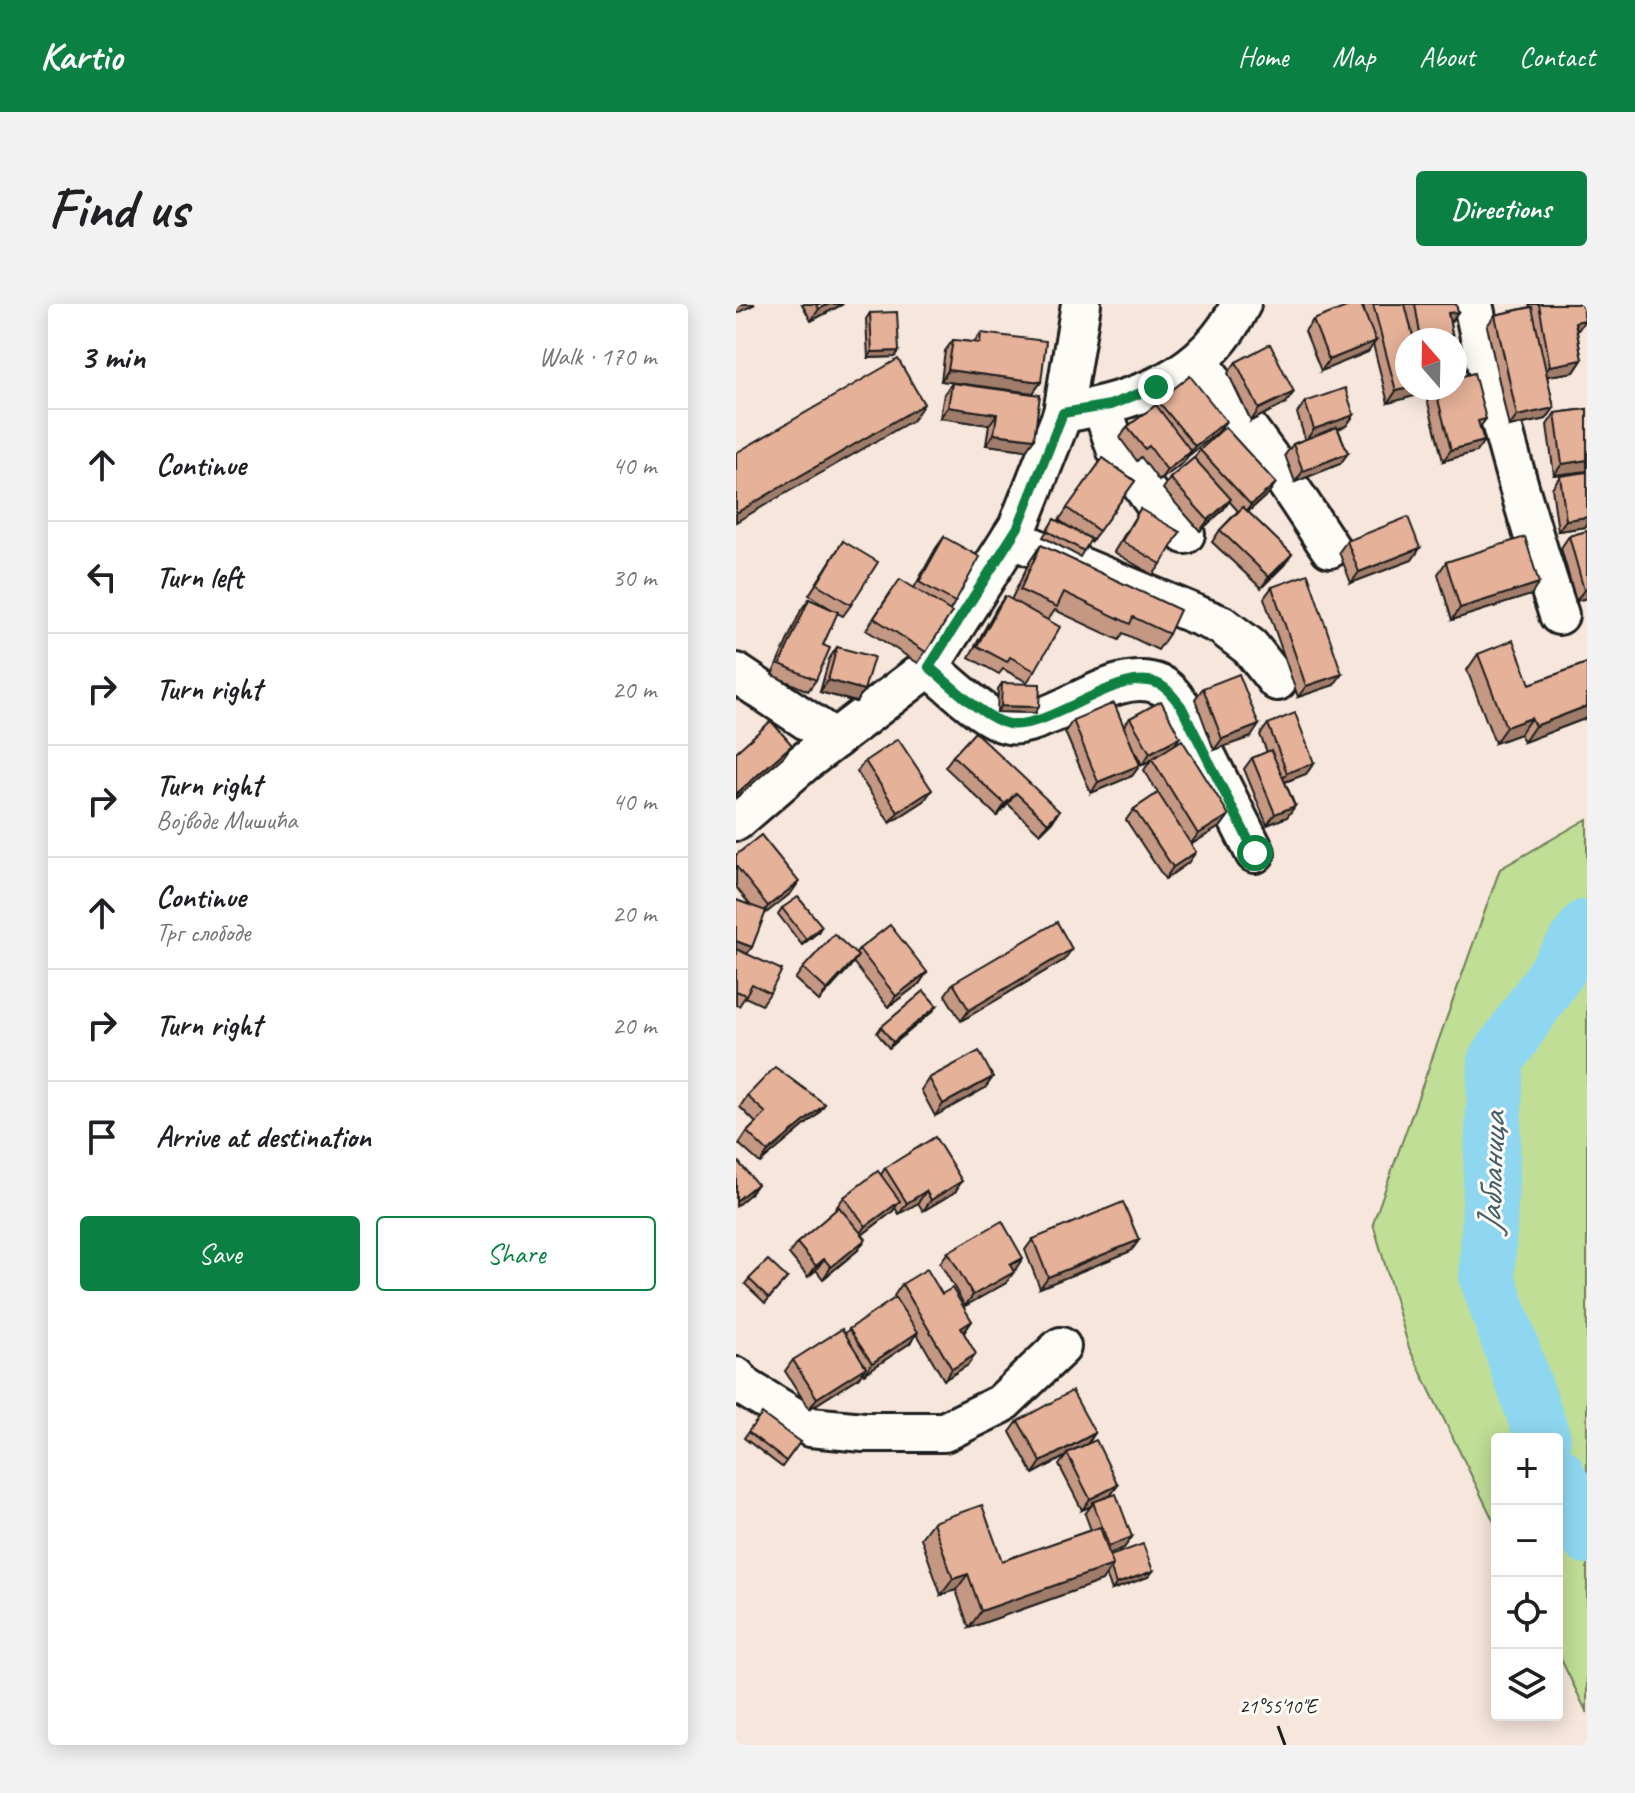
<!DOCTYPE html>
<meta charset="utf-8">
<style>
body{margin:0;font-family:Caveat,sans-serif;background:#f2f2f2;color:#202124}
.controls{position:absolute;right:24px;bottom:24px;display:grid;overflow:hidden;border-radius:8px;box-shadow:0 4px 20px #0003}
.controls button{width:72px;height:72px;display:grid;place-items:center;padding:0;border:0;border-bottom:2px solid #e0e0e0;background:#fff;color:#202124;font:40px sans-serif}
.compass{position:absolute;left:659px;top:24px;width:72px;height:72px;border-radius:50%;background:#fff;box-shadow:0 4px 20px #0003;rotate:340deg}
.stop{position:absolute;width:24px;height:24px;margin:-18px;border:6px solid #0b8043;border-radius:50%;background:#fff}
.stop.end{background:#0b8043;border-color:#fff;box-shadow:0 2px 8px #0008}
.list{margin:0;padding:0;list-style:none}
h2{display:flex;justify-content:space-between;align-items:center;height:104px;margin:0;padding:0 32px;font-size:34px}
h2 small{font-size:26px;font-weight:400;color:#757577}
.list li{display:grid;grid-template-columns:52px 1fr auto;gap:24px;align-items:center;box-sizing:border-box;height:112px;padding:0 32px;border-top:2px solid #e0e0e0}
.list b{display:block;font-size:30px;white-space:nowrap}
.list p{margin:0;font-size:26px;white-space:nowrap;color:#757577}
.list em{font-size:26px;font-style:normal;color:#757577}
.actions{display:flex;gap:16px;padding:24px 32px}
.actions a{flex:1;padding:18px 0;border:2px solid #0b8043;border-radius:8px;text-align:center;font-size:28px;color:#0b8043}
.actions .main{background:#0b8043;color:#fff}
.icon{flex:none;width:44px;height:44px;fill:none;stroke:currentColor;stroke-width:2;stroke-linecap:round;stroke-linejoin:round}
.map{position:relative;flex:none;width:851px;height:1441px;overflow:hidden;border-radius:8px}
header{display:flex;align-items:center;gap:48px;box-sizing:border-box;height:112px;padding:0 40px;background:#0b8043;color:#fff}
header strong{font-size:38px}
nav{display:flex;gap:44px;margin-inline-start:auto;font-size:28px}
.intro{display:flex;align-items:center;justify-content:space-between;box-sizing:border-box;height:192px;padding:0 48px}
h1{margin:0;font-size:56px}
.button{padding:20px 36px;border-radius:8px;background:#0b8043;color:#fff;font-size:28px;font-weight:700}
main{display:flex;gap:48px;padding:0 48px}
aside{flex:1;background:#fff;border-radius:8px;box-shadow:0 4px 20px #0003}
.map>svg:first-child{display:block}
.grass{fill:#c0de96;stroke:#6e7d59;stroke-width:2}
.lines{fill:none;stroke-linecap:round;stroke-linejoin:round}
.river{stroke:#8fd7f1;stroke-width:56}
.minor-casing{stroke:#1c1c1c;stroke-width:44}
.minor{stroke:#fdfcf7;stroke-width:38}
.wall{fill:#c59884;stroke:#1c1c1c;stroke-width:2}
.shaded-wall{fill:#a07c6b;stroke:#1c1c1c;stroke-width:2}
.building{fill:#e5b199;stroke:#1c1c1c;stroke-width:2}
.route{stroke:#0b8043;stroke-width:10}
.ticks{fill:none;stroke:#1c1c1c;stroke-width:3}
.labels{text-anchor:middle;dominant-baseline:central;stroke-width:6;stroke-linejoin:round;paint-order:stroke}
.water-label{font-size:36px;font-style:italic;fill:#445d67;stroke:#fdfcf7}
.ticks-label{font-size:20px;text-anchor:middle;fill:#1c1c1c;stroke:#fdfcf7;stroke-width:6;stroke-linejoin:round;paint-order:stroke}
</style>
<header>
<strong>Kartio</strong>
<nav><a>Home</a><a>Map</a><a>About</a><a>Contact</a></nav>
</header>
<div class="intro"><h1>Find us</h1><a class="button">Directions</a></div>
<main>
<aside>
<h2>3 min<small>Walk · 170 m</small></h2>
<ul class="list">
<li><svg class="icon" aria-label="ahead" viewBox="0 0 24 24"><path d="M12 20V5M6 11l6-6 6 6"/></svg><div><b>Continue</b></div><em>40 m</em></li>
<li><svg class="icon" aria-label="left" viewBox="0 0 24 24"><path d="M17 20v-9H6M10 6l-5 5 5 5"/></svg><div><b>Turn left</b></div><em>30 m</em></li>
<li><svg class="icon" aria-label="right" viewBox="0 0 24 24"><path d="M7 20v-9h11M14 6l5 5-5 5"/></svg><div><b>Turn right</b></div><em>20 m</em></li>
<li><svg class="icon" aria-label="right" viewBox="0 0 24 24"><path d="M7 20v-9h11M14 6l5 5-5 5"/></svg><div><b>Turn right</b><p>Војводе Мишића</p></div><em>40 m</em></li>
<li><svg class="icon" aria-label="ahead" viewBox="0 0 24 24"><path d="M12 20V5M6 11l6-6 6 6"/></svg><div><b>Continue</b><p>Трг слободе</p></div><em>20 m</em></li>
<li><svg class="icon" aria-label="right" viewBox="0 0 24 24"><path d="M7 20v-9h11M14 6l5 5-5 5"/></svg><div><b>Turn right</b></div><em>20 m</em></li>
<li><svg class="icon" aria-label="arrive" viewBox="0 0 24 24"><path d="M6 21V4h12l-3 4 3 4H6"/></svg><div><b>Arrive at destination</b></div></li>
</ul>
<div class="actions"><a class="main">Save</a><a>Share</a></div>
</aside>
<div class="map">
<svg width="851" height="1441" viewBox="0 0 851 1441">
<rect width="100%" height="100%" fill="#f6e6db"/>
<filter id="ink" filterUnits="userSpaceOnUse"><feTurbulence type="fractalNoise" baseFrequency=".0125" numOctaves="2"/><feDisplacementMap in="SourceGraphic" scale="16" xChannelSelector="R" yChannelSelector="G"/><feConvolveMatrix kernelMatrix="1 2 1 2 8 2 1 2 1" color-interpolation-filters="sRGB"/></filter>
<g filter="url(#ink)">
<path class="grass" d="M851,515v894l-30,-62v-212h-60v89l-88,-180 -36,-125 127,-354z"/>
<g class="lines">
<g class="river">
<path d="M807,1135l-56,-162 9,-216 91,-134"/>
<path d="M821,1170l30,62"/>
</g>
<defs>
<g id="minor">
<path d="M737,0c22,106 52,209 86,311"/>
<path d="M463,58l80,109 51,77"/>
<path d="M366,103l15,44 42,58 26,25"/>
<path d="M327,109c75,-12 143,-36 178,-109"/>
<path d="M275,234l210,87 29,22 27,34"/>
<path d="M193,363c20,16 56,53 80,57 11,2 26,-4 36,-8 33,-11 79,-47 115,-31 8,3 15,14 21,21l74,147"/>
<path d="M0,369l99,66"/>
<path d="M0,517l66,-57 127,-97 89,-140 45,-114 18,-109"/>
<path d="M0,1073l10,11 64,39 54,5h80l57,-28 60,-57"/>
</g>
</defs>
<use href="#minor" class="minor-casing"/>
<use href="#minor" class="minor"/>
</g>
<g class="wall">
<path d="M66,0h41l-32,17z"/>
<path d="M627,0h93l2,8 -8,11 2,12 -3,5h-42v48h16l-5,7 -30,8 -15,-59 -5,8 -47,19 -16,-40 8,-11 53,-2z"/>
<path d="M793,0h53l-5,28 5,28 -8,12 -27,4 7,32 -8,11 -37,8 -22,-101 8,-11 35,-8z"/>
<path d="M134,9l29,38 -4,6 -27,1 -2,-39z"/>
<path d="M245,29l60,49 -8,11 -92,-12 4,-30 8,-11 21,2z"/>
<path d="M500,58l50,41 -35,18 -23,-48z"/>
<path d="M216,79l88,12 -14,55 -40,-5 3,-20 -49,-7 4,-24z"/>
<path d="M695,84h24l31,31 -6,8 -4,25 -33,9 -17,-66z"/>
<path d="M422,97l68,20 -8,11 -30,24 -5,7 -24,18 -18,-24 -4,4 -17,-23 7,-11 28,-21z"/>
<path d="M569,98l49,13 -8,11 -8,3 10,24 -8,11 -45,18 -10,-27 8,-11 12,-5 -8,-26z"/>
<path d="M851,105v62l-33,4 -7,-50 8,-12z"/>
<path d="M464,146l68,44 -20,18 44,42 -8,11 -23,23 -49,-46 8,-12 18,-19 -9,-10 -6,9 -23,21 -37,-42 7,-11 24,-20z"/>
<path d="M367,154l32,23 -44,61 -2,-1 -9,16 -37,-20 11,-18 18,10 -13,-9z"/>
<path d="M824,172l26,51 -28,4 -6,-43z"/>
<path d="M404,205l21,55 -8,11 -39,-23z"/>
<path d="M851,227v67l-11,3 -15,-53 8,-12z"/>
<path d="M208,233l11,65 -37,61 -52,-33 26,-40 22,-2 22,-40z"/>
<path d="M107,237l8,64 -8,11 -6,-3 -14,32 -7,35 -8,11 -36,-16 29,-65 8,-11 22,10 -22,-14z"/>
<path d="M611,237l73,7 -8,12 -61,23 -12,-31z"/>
<path d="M305,241l128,89 -11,16 -35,-17 -4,7 -64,-30 -7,10 -13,51 -8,11 -24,-13 -4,5 -30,-17 28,-50 8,-11 6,4 19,-39z"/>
<path d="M710,258l85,33 -79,25 -14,-46z"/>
<path d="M536,283l62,98 -36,12 -34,-99z"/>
<path d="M101,343l27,43 -8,12 -36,-10 9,-33z"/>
<path d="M742,350l52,30 57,-21v55l-63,24 -4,-8 -25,9 -28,-73z"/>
<path d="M266,379l33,30 -38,-1 1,-23z"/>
<path d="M467,384l48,49 -37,13 -19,-51z"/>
<path d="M394,414l50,19 -5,7 54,71 -8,11 -29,18 -4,19 -23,16 -39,-59 8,-11 24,-16 -14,-23 7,-10 -9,5 -6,-12 4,12 -8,11 -41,17 -26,-61 8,-12 51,6z"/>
<path d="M532,420l46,39 -8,11 -21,8 10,24 -8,11 -20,8 -23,-56 8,-11 15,-6 -7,-17z"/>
<path d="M217,452l106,55 -7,11 -12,12 -32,-30 -11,12 -52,-49z"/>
<path d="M129,457l59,40 -34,22 -33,-51z"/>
<path d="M0,551l55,38 -26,20 -13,34 -5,7 23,39 -8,12 -17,-8 -6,9 -3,-1v-105l14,5 -14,-18z"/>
<path d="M46,604l36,24 -16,13 -24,-31z"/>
<path d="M123,645l68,23 -8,12 -31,23 -35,-45 -34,39 -24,-22 8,-11 53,-14z"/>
<path d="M328,656l-103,61 -16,-26 8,-12z"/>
<path d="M201,702l-4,5 -44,37 -12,-15 4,-6z"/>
<path d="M257,773l-8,11 -50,28 -14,-26 8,-12z"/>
<path d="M11,792l70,19 -57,48 -21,-19 8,-12 9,-9 -16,-16z"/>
<path d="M149,864l70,24 -32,19 -5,-8 -19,11 -4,-6 -3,4 -30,23 -4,15 -35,29 -7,-9 -8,7 -19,-23 8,-11 40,-34 -1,-1 8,-11 37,-22z"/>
<path d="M297,935l106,1 -8,11 -91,37 -15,-38z"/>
<path d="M212,948l67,18 -2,1 -7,12 -41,23 -25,-43z"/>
<path d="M51,974l-22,25 -20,-19 4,-5z"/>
<path d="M166,980l40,10 30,27 -8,12 4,32 -24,15 -27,-46 -7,9 -46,31 -1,-3 -5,7 -49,31 -24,-38 8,-11 52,-26 4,-5 49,-26 -4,-7z"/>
<path d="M282,1117l77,12 -7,11 30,41 -8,11 22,41 -8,11 -14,6v2l43,15 -5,6 -36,13 -6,-15 -4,6 -133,47 -13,-38 -15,5 -20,-57 12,-16 69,39 89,-31 -6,-16 6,-8 -9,4 -23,-45 7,-9 -33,18 -23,-42z"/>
<path d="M12,1128l52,10 -18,25 -38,-29z"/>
</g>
<g class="shaded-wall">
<path d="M0,0h19l-19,10z"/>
<path d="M93,0h14l-32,17 8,-12z"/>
<path d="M722,8l-8,11 -2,-10z"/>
<path d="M849,16l-8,12 -2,-10z"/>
<path d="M716,31l-3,5h-26z"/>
<path d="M640,37l-8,11 -47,19 8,-11z"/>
<path d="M163,47l-4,6 -27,1 4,-6z"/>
<path d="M846,56l-8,12 -32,5 8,-11z"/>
<path d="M212,66l93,12 -8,11 -92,-12z"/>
<path d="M673,84h14l-5,7 -30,8 8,-12z"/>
<path d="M558,88l-8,11 -35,18 8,-12z"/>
<path d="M188,100l-11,16 -177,102v-9z"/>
<path d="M212,103l49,7 -8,11 -49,-7z"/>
<path d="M818,104l-8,11 -37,8 8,-11z"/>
<path d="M618,111l-8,11 -40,14 8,-11z"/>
<path d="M490,117l-8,11 -30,24 -5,7 -24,18 8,-11 23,-18 5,-6z"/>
<path d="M258,130l40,5 -8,11 -40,-5z"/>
<path d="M748,137l-8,11 -33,9 8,-11z"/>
<path d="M612,149l-8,11 -45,18 8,-11z"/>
<path d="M851,156v11l-33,4 8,-11z"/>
<path d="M540,179l-8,11 -25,22 8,-11z"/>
<path d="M495,195l-8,11 -23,21 8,-11z"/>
<path d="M851,213l-1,10 -28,4 8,-11z"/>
<path d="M684,244l-8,12 -61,23 8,-11z"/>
<path d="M556,250l-8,11 -23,23 8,-11z"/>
<path d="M803,279l-8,12 -79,25 8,-12z"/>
<path d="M851,285v9l-11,3 8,-11z"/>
<path d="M606,370l-8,11 -36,12 8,-11z"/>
<path d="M92,376l36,10 -8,12 -36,-10z"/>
<path d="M265,402l38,1 -4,6 -38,-1z"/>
<path d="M851,402v12l-63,24 11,-16z"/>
<path d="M795,414l-11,16 -25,9 11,-16z"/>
<path d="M523,421l-8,12 -37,13 8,-11z"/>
<path d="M444,433l-8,11 -30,17 8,-12z"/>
<path d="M56,441l-8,11 -48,42v-4z"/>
<path d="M578,459l-8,11 -27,10 8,-11z"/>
<path d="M404,461l-8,11 -41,17 7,-11z"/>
<path d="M196,486l-8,11 -34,22 8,-11z"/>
<path d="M280,489l-8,11 -11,12 8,-12z"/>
<path d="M559,502l-8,11 -20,8 8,-11z"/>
<path d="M323,507l-7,11 -12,12 8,-11z"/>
<path d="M493,511l-8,11 -31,19 8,-11z"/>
<path d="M460,548l-8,11 -23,16 8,-12z"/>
<path d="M63,578l-8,11 -31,25 8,-12z"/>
<path d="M86,622l-4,6 -16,13 4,-6z"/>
<path d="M0,637l16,6 -8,11 -8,-3z"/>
<path d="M336,645l-8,11 -103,61 8,-11z"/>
<path d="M122,652l-8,11 -31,34 8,-11z"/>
<path d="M191,668l-8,12 -31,23 8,-11z"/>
<path d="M201,702l-4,5 -44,37 4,-6z"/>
<path d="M257,773l-8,11 -50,28 8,-12z"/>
<path d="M89,800l-8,11 -57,48 8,-11z"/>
<path d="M226,877l-7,11 -32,19 8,-11z"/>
<path d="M21,880l-8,11 -13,11v-5z"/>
<path d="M190,887l-8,12 -19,11 8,-11z"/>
<path d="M164,897l-8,11 -34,26 8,-12z"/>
<path d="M130,935l-8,11 -35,29 8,-12z"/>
<path d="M403,936l-8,11 -91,37 8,-11z"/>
<path d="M287,954l-8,12 -13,7 8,-12z"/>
<path d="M88,955l-8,11 -8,7 8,-11z"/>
<path d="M278,968l-8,11 -41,23 8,-11z"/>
<path d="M236,1017l-8,11 -11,7 8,-11z"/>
<path d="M182,1028l-8,11 -46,31 8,-11z"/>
<path d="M240,1050l-8,11 -24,15 8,-11z"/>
<path d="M130,1063l-8,11 -49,31 8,-11z"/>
<path d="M359,1129l-8,11 -20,9 -1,3 -33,18 8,-12z"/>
<path d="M382,1181l-8,11 -17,6 -2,4 -9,4 8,-11z"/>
<path d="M396,1233l-8,11 -23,9 8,-11z"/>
<path d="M377,1261l-11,16 -133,47 12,-17z"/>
<path d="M417,1267l-5,6 -36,13 4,-6z"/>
<path d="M232,1270l-12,16 -15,5 12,-16z"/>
</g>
<g class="building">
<path d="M80,0h13l-10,5z"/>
<path d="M618,0h7l15,37 -47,19 -16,-40z"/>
<path d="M637,0h32l9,36h-7v48h2l-13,3z"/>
<path d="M679,0h41l2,8 -10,1 4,22 -31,5z"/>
<path d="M803,0h43l3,16 -10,2 7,38 -32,6z"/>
<path d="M796,3l22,101 -37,8 -22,-101z"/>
<path d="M161,8l2,39 -27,1 -2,-39z"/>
<path d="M245,29l65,8 -5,41 -93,-12 5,-30 27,3z"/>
<path d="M534,40l24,48 -35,17 -23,-47z"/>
<path d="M162,55l26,45 -188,109v-60z"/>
<path d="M738,69l12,46 -8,2 6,20 -33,9 -16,-62h20v-10z"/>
<path d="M454,72l36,45 -31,25 -37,-45z"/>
<path d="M216,79l88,12 -6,44 -40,-5 3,-20 -49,-7z"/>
<path d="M609,84l9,27 -40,14 -9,-27z"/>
<path d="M420,101l35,46 -24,19 -18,-24 -4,3 -18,-22z"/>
<path d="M851,105v51l-25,4 -7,-51z"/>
<path d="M489,123l51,56 -25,22 -51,-55z"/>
<path d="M601,123l11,26 -45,18 -10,-27z"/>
<path d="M367,154l32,23 -36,50 -32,-23z"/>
<path d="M458,154l37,41 -23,21 -38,-42z"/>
<path d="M851,168v45l-21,3 -6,-44z"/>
<path d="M507,203l49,47 -23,23 -49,-47z"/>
<path d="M404,205l40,23 -19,32 -39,-23z"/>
<path d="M672,213l12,31 -61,24 -12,-31z"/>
<path d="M318,215l37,20 -7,12 -37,-20z"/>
<path d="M851,227v58l-3,1 -15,-54z"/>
<path d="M208,233l36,20 -25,45 -36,-20z"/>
<path d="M789,233l14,46 -79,25 -14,-46z"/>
<path d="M107,237l35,21 -27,43 -34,-21z"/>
<path d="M305,241l139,65 -11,24 -36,-17 -3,7 -66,-32 -7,15 -37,-17z"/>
<path d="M572,270l34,100 -36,12 -34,-99z"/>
<path d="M164,275l52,33 -26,40 -52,-34z"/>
<path d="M269,292l55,31 -25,44 -25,-14 -3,5 -30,-16z"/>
<path d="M73,295l29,13 -15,33 7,3 -14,32 -36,-16z"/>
<path d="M777,336l17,44 57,-21v43l-52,20 -4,-8 -25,9 -28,-73z"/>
<path d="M101,343l37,10 -10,33 -36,-10z"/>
<path d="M503,370l20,51 -37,14 -19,-51z"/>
<path d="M266,379l38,1 -1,23 -38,-1z"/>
<path d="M425,397l19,36 -30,16 -20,-35z"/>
<path d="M378,399l26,62 -42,17 -25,-62z"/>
<path d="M559,409l19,50 -27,10 -19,-49z"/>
<path d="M35,417l21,24 -56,49v-42z"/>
<path d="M239,428l84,79 -11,12 -32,-30 -11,11 -52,-48z"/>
<path d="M162,435l34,51 -34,22 -33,-51z"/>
<path d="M446,436l47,75 -31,19 -46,-75z"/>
<path d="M535,446l24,56 -20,8 -23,-56z"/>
<path d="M422,489l38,59 -23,15 -39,-58z"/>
<path d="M25,531l38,47 -31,24 -32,-40v-11z"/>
<path d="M62,593l24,29 -16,13 -24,-31z"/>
<path d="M0,596l30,11 -14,36 -16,-6z"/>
<path d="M321,618l15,27 -103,61 -16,-27z"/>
<path d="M154,621l37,47 -31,24 -37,-47z"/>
<path d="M98,630l24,22 -31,34 -24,-22z"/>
<path d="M0,645l46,21 -12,23 -18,-9 -6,11 -10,-4z"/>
<path d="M188,687l13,15 -44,36 -12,-15z"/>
<path d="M243,747l14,26 -50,27 -14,-26z"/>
<path d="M39,763l50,37 -57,48 -21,-20 19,-19 -19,-17z"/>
<path d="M199,833l27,44 -31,19 -5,-9 -19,12 -22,-35z"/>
<path d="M0,855l21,25 -21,17z"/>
<path d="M142,867l22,30 -34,25 -22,-29z"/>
<path d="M387,898l16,38 -91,37 -15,-38z"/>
<path d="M103,903l27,32 -35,28 -7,-8 -8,7 -19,-23z"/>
<path d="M266,917l21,37 -13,7 4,7 -41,23 -25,-43z"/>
<path d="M32,956l19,18 -18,20 -20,-19z"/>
<path d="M191,965l15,25 10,-6 20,33 -11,7 15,26 -24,15 -50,-85z"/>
<path d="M159,994l23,34 -46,31 -23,-34z"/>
<path d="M106,1025l24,38 -49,31 -24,-38z"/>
<path d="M336,1087l23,42 -54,29 -23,-41z"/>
<path d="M26,1110l38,28 -14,19 -38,-29z"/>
<path d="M360,1136l22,45 -28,14 -23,-46z"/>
<path d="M380,1190l16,43 -23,9 -16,-44z"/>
<path d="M246,1201l20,56 98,-34 13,38 -132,46 -13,-37 -15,5 -20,-57z"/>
<path d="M407,1240l10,27 -37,13 -5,-15 2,-4 -3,-9z"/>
</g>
</g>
<g class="lines" filter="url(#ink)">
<path class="route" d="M420,83l-46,18 -47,8 -45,114 -89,140c20,16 55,52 80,57 44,7 119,-67 156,-36 6,5 11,12 16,18l74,147"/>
</g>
<path class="ticks" d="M542,1422l7,19"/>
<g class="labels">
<g class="water-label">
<text transform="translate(755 869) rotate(-88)">Јабланица</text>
</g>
</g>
<g class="ticks-label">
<text x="542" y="1409">21°55'10"E</text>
</g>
</svg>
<div class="controls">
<button>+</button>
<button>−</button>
<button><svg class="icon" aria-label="locate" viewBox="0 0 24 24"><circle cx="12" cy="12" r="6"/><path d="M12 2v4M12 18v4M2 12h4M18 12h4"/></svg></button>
<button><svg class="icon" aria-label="layers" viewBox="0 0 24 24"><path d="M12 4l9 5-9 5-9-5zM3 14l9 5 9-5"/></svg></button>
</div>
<svg class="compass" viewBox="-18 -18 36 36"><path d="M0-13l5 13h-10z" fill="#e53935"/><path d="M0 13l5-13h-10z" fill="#757577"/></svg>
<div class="stop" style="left:519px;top:549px"></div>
<div class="stop end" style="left:420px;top:83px"></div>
</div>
</main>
